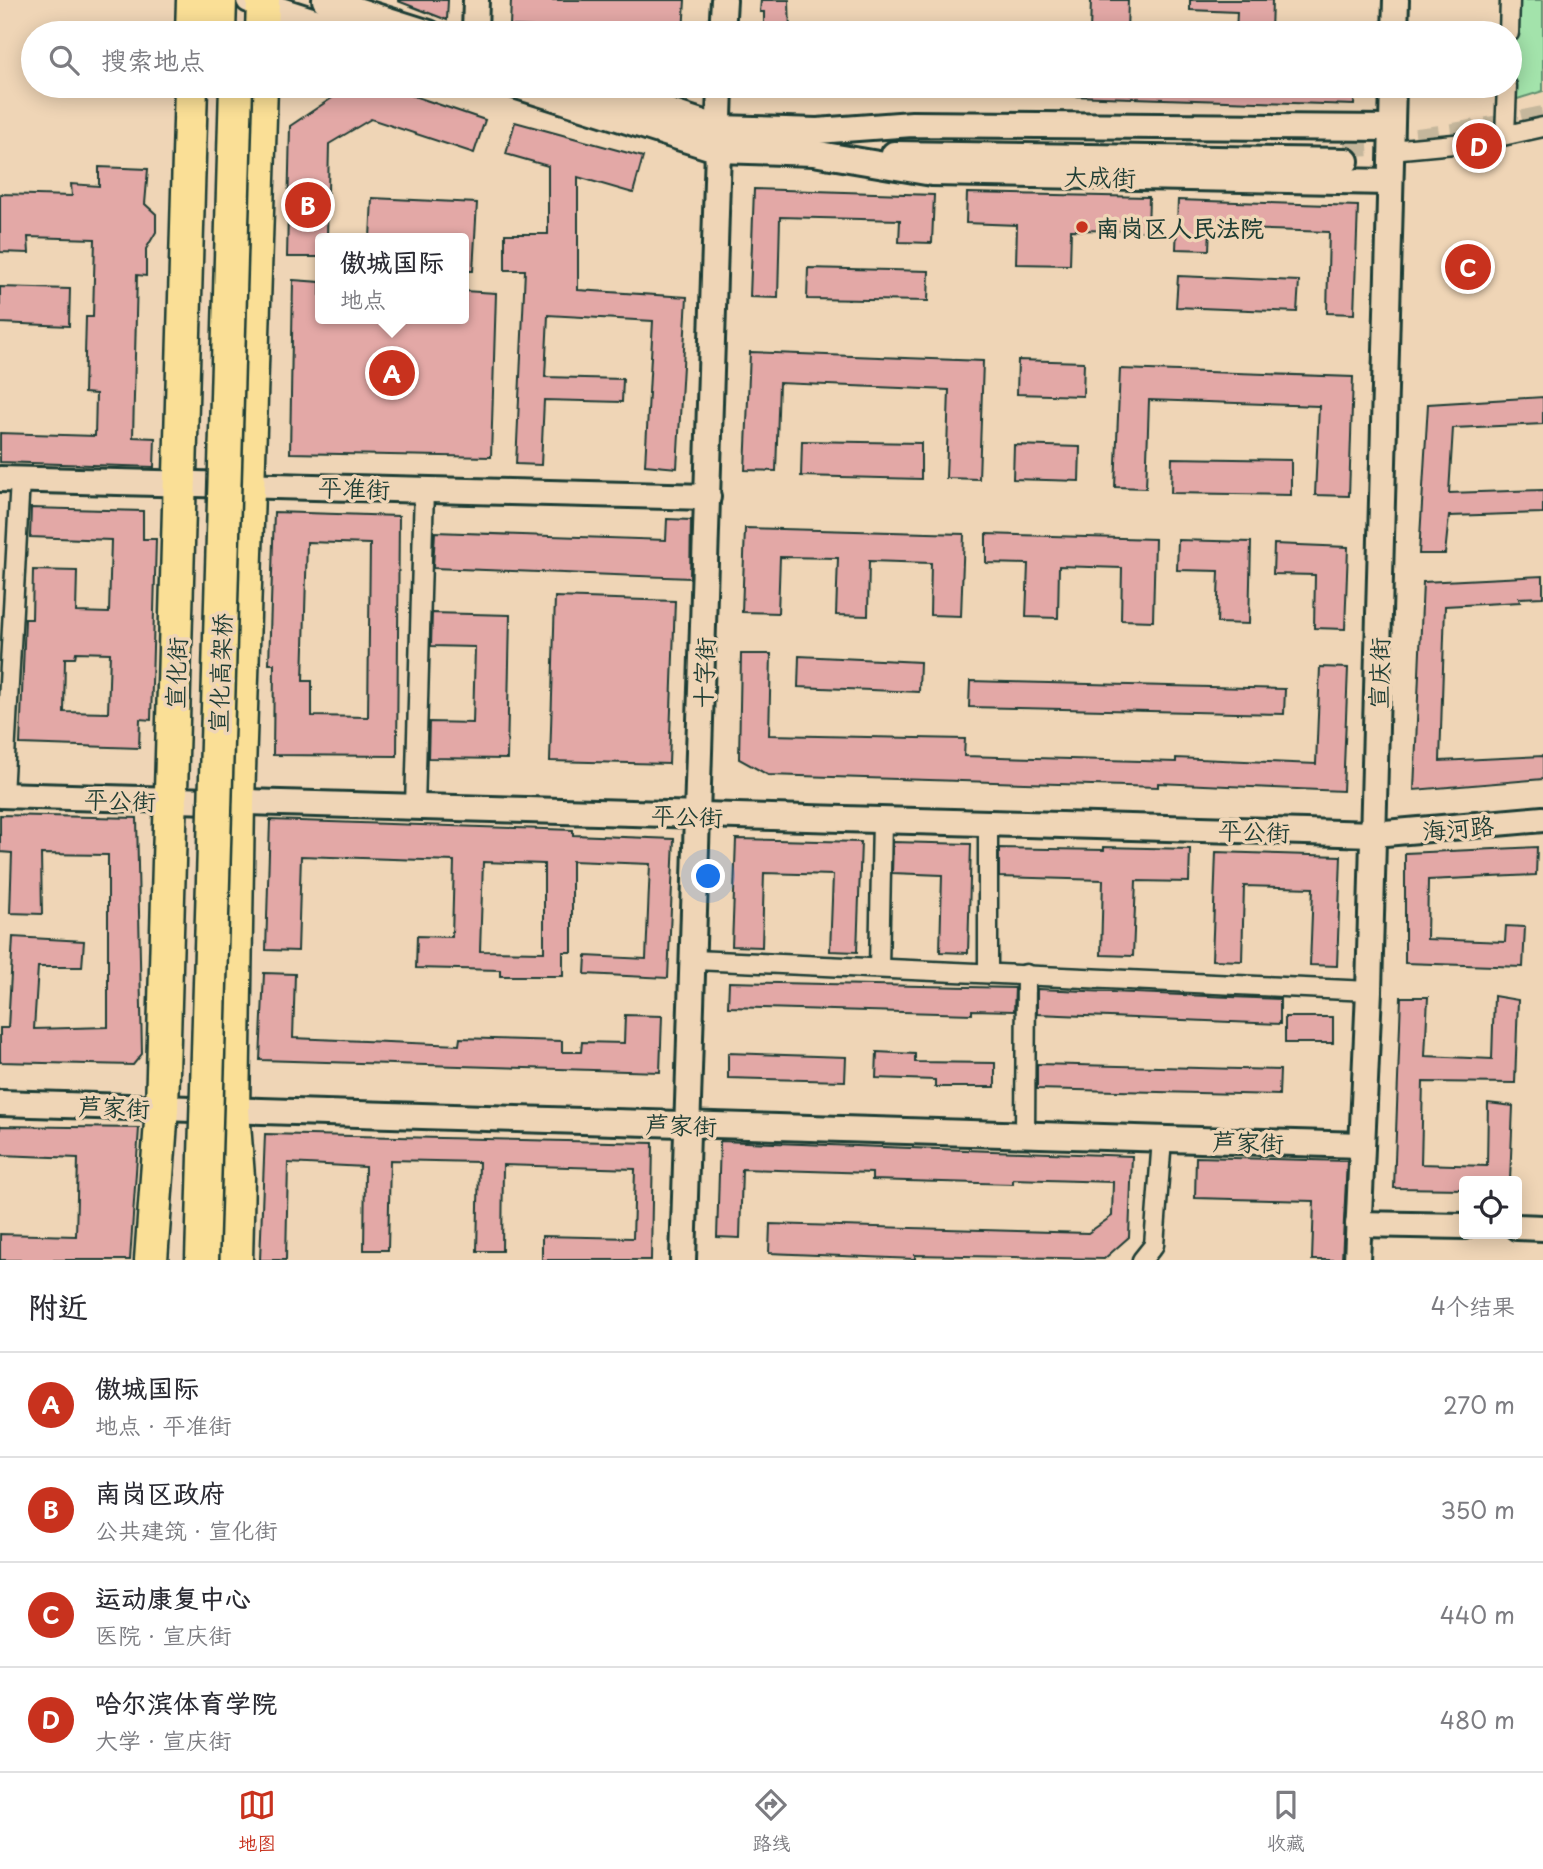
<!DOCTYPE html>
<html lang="zh">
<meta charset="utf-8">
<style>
body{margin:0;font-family:"Playpen Sans","LXGW WenKai TC",sans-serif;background:#f7f7f7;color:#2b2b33}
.controls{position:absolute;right:21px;bottom:21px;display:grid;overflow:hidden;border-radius:7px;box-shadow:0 4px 18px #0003}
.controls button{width:63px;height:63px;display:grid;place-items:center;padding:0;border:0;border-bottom:2px solid #e1e1e2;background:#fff;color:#2b2b33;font:35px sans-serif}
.you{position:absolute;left:709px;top:877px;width:24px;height:24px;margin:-18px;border:5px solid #fff;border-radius:50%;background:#1a73e8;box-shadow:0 0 0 10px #1a73e833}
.badge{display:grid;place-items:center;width:46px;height:46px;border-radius:50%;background:#c8321e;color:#fff;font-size:23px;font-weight:700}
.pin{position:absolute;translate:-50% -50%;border:4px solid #fff;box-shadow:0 2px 7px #0006}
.popup{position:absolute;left:315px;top:233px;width:154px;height:91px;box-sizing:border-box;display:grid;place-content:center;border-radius:7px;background:#fff;filter:drop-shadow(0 2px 5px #0005);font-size:23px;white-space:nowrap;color:#7c7c81}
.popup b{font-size:26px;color:#2b2b33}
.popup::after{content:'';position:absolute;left:50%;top:100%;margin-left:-14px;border:14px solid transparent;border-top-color:#fff}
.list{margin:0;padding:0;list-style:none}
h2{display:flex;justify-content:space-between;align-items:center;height:91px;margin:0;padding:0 28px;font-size:30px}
h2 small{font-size:23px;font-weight:400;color:#7c7c81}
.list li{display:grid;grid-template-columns:46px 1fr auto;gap:21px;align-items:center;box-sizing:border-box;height:105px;padding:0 28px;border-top:2px solid #e1e1e2}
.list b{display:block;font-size:26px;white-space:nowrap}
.list p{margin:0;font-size:23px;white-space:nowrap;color:#7c7c81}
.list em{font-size:23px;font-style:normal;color:#7c7c81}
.icon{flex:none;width:38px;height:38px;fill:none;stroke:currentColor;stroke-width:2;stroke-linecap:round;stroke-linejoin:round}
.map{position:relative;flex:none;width:1543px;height:1260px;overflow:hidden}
.search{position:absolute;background:#fff;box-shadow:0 4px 18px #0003;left:21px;right:21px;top:21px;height:77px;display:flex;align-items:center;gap:18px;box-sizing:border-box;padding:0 24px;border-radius:38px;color:#7c7c81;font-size:26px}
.sheet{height:511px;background:#fff}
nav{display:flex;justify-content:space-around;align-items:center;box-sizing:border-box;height:98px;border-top:2px solid #e1e1e2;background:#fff;font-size:19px;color:#7c7c81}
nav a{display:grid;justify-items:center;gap:4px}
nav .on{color:#c8321e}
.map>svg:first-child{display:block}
.green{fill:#a3e3ab;stroke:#619070;stroke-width:2}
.building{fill:#e3a8a6;stroke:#1f3d34;stroke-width:2;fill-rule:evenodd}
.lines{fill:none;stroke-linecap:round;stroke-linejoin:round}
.secondary-tunnel{stroke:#c5b79c;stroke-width:24;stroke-dasharray:24 12;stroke-linecap:butt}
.street-casing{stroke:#1f3d34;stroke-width:23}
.secondary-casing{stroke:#1f3d34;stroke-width:30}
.highway-casing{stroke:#1f3d34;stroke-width:37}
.street{stroke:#efd5b6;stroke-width:18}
.secondary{stroke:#efd5b6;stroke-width:24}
.highway{stroke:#fadf96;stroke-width:32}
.highway-bridge-casing{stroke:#1f3d34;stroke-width:37;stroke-linecap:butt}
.highway-bridge{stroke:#fadf96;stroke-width:32}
.poi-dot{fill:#c8321e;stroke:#efd5b6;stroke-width:2.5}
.labels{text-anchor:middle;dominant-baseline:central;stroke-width:7;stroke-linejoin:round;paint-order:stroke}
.street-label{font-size:24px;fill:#1f3d34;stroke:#efd5b6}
.poi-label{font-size:24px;font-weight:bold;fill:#1f3d34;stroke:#efd5b6;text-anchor:start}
</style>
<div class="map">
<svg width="1543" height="1260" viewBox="0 0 1543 1260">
<rect width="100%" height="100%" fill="#efd5b6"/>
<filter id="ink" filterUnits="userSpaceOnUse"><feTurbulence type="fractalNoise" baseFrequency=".0143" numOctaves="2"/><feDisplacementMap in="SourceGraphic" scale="14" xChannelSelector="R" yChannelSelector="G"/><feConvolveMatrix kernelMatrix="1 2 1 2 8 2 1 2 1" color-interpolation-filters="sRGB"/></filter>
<g filter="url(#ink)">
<path class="green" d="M1515,0h28v91l-32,10z"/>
<g class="building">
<path d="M398,0h50l-1,20 -49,-19z"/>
<path d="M511,0h174l-2,33 -173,-7z"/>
<path d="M761,0h28l1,33h-26v-21h-4z"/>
<path d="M1091,0h37l-1,33h-37z"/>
<path d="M1190,0h82l-1,33h-35l1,-21 -47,-2z"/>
<path d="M350,86h34l101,34 -11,33 -103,-34 -42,25 -2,94h-7v19h-33l3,-131z"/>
<path d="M1072,86h283l-1,19 -282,-9z"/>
<path d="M515,122l128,35 -10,36 -55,-16v113l109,7 -10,171 -32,-3 8,-144 -105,-6 -3,62 78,2 -1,23 -78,-2 -3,65 -25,-1 9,-194h-20v-36h43v-68l-42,-12z"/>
<path d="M99,167l49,2 -3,35 11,10v18l-10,17v27l-9,-1 -4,162 22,1 -1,29 -154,-5v-29l95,3 1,-42 -12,-1 2,-76h7l2,-78 -67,-2 1,16 -29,-1v-58l72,2 -1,-12 28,2z"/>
<path d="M754,189l180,6 -2,48 -33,-1 1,-22 -120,-3 -2,81 -28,-1z"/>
<path d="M967,193l182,4 -1,34 -77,-1 -1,35 -54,-1 1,-39 -51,-2z"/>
<path d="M372,198l105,5 -4,68h-9v-33h-94z"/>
<path d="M1178,200l180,6 -4,108 -27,-1 2,-81 -119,-4 -1,22 -33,-1z"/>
<path d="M808,268l121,3 -1,30 -121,-2z"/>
<path d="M1178,276l121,5 -2,31 -121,-5z"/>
<path d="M293,280l27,2v37h144v-28l32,2 -5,164 -201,-4z"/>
<path d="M0,287l70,2 -1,37 -69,-3z"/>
<path d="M750,352l233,9 -4,118 -33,-1 3,-88 -170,-7 -3,88 -31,-1z"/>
<path d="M1018,360l66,2 -1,34 -66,-2z"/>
<path d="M1120,369l233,8 -4,119 -34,-1 4,-89 -170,-6 -3,88 -31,-1z"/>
<path d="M1543,397v27l-90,4 -4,65 94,-3v23l-94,3 -4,38h-26l9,-150z"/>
<path d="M802,441l119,2v36l-120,-3z"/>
<path d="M1014,445l66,2 -1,34 -66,-2z"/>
<path d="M1172,458l119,2v35l-120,-2z"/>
<path d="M31,508l112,3v28h13l-5,181 -11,-1 -1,29 -119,-4 5,-125h7l1,-49 44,1 -1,41 33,1 2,-73 -81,-3zM76,652l34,1 -2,60 -44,-1 1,-54h10z"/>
<path d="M274,512l125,4 -2,240 -124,-1 1,-91h-5zM307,542l63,2 -2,173 -56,-1v-35h-9z"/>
<path d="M667,519l24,1 -1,58 -257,-10 2,-36 231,8z"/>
<path d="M745,528l219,6 -3,82 -31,-1 1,-52 -62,-2 -1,55 -32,-1 2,-57 -58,-1 -2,56 -36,-1z"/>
<path d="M986,534l169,5 -2,82 -32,-1 1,-52 -63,-2 -1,52 -32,-1 2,-53 -42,-1z"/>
<path d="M1178,540l73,2 -2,82 -32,-1 2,-52 -42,-1z"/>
<path d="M1274,544l74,3 -3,82 -31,-1 1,-53 -42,-1z"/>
<path d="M1543,576v21l-24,1 1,4 -75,4 -5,155 103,-5v23l-129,11 9,-208z"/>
<path d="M555,597l120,4 -6,163 -119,-3z"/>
<path d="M432,613l78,2 -3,144 -79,-1 1,-36 44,1 2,-76 -44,-1z"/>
<path d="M741,654h30l-2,81 196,4 -1,17 212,6v-4l140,6 4,-97 28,1 -5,123 -185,-8v4l-390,-12 -29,-16z"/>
<path d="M799,656l121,6 -1,30 -121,-5z"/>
<path d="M970,681l315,8 -1,25 -315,-7z"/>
<path d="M0,815l137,3 5,236 -9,11 -133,-3v-34h8l5,-91 71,4 -2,26h-44l-4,62 74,-2v-172l-67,-1 1,60 -32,-1 2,-60 -12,-1z"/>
<path d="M270,820l303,10v5l101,4 -6,139 -83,-4 1,-18 60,3 4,-95 -78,-3v91h-9v24h-63v-6l-84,-2 1,-32 35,1 2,-76 -153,-5 -3,95 -32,-1zM483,862l61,2v88l-64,-1z"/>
<path d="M736,839l125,3 -4,110 -27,-1 3,-76 -69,-2 -2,74 -30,-1z"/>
<path d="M893,842l78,2 -3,109 -28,-1 2,-77 -50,-2z"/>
<path d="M1104,847l86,2 -1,33 -53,-1 -3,75 -32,-1 2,-75 -104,-3v-29l105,2z"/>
<path d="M1537,847l-1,28 -108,5 -1,59 78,3 1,-16 19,1 -2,40 -118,-4v-110z"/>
<path d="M1216,852l125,4 -4,110 -27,-1 3,-77 -69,-2 -2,75 -30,-1z"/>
<path d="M264,973l31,1 -2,64 166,7 1,-7 102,3v11h19l1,-10 42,1 1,-28 37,1 -2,56 -400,-12z"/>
<path d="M729,982l286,6 -1,23 -42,-1v4l-244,-7z"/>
<path d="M1037,989l243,10v25l-243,-10z"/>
<path d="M1494,996l24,4 -3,83 -92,-1 -2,82 66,2 1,-63 25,3 -3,75h-46v8l-70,-1 7,-191h27l-3,59 67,3z"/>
<rect x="1285" y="1017" width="48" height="26"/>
<path d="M877,1052l38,2v8l80,1v24h-60v-7l-59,-2z"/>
<path d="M728,1053l118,4 -1,24 -117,-3z"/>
<path d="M1037,1064l243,6 -1,25 -242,-6z"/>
<path d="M0,1126l139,2 -9,132h-130v-26l76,2 2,-78 -78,-3z"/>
<path d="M265,1134l388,9 -2,117h-109v-24l91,2 2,-69 -132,-4 -1,86h-25l2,-89 -89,-2 -2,90h-24l1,-83 -77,-4 -2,97h-26z"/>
<path d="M720,1141l412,15 -3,81 -25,22 -189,-4v4l-146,-6 1,-29 318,9 24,-17 1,-34 -100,-3v5l-141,-4v-7l-130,-4 -2,69 -23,-1z"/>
<path d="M1196,1157l151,4 -5,99h-30l2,-59 -119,-3z"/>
</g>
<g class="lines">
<path class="secondary-tunnel" d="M1344,145c67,-1 134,-13 199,-27"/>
<defs>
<g id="street">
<path d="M1509,33l1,-33"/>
<path d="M1505,135l2,-49"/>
<path d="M1391,150l84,-8 68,-15"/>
<path d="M3,795l17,-316"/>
<path d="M415,807l9,-318"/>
<path d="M694,960l675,31"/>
<path d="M879,968l3,-148"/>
<path d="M988,972v-149"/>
<path d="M1025,1135l1,-161"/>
<path d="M1142,1260l12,-15 8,-106"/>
</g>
<g id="secondary">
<path d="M249,0l103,33"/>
<path d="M325,0l104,33"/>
<path d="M475,33l1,-33"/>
<path d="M722,33l2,-33"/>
<path d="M1395,33l1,-33"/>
<path d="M517,86l202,64 94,3 119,20 457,9"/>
<path d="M590,86l129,42 98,3 95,-7 479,4"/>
<path d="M894,154l452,7"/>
<path d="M0,479l708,18"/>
<path d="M0,795l1374,39 169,-15"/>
<path d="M0,1103l1362,42"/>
<path d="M1358,1224l106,2"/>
<path d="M1517,1227l26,1"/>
<path d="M683,1260l37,-1174"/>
<path d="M1357,1260l12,-269 24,-905"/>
</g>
<g id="highway">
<path d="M192,33l1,-33"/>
<path d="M219,33l1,-33"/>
<path d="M262,33l1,-33"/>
<path d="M151,1260l11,-152 29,-1022"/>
<path d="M236,1260l2,-83 -5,-66 5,-309 23,-716"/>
</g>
</defs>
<use href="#street" class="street-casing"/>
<use href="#secondary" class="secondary-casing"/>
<use href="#highway" class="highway-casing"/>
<use href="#street" class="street"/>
<use href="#secondary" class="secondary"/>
<use href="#highway" class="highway"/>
<defs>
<path id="highway-bridge" d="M202,1260l34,-1174"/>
</defs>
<use href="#highway-bridge" class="highway-bridge-casing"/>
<use href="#highway-bridge" class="highway-bridge"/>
</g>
</g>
<circle class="poi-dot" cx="1082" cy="227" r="7"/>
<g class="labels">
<g class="street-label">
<text transform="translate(1100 176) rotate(1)">大成街</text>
<text transform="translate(354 487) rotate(2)">平准街</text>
<text transform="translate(175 673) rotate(-88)">宣化街</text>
<text transform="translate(219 673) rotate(-88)">宣化高架桥</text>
<text transform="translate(703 673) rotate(-88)">十字街</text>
<text transform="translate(1378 673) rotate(-89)">宣庆街</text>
<text transform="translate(120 799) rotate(2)">平公街</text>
<text transform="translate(687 815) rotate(2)">平公街</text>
<text transform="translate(1458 827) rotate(-5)">海河路</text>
<text transform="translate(1254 830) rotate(2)">平公街</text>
<text transform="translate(114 1106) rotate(2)">芦家街</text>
<text transform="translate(681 1124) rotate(2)">芦家街</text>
<text transform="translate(1248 1141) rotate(2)">芦家街</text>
</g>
<g class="poi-label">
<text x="1096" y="227">南岗区人民法院</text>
</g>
</g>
</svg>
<div class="controls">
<button><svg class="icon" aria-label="locate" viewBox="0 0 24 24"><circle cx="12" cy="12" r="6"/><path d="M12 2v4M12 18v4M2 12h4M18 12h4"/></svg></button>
</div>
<div class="you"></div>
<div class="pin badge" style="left:392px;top:373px">A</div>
<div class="popup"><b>傲城国际</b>地点</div>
<div class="pin badge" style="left:308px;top:205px">B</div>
<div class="pin badge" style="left:1468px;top:267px">C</div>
<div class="pin badge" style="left:1479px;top:146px">D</div>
<div class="search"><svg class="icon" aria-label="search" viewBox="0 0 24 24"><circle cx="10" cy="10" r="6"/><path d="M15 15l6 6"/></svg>搜索地点</div>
</div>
<section class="sheet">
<h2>附近<small>4个结果</small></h2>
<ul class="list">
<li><span class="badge">A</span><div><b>傲城国际</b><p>地点 · 平准街</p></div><em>270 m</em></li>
<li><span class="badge">B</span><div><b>南岗区政府</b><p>公共建筑 · 宣化街</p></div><em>350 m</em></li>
<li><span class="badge">C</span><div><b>运动康复中心</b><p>医院 · 宣庆街</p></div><em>440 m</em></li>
<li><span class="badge">D</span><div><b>哈尔滨体育学院</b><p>大学 · 宣庆街</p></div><em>480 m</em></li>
</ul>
</section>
<nav>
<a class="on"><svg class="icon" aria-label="map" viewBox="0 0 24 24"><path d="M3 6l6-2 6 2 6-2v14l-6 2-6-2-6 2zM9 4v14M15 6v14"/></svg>地图</a>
<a><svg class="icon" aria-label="directions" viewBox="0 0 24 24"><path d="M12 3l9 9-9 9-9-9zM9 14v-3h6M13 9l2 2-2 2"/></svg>路线</a>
<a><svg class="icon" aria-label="saved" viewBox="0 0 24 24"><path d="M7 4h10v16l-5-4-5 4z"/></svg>收藏</a>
</nav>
